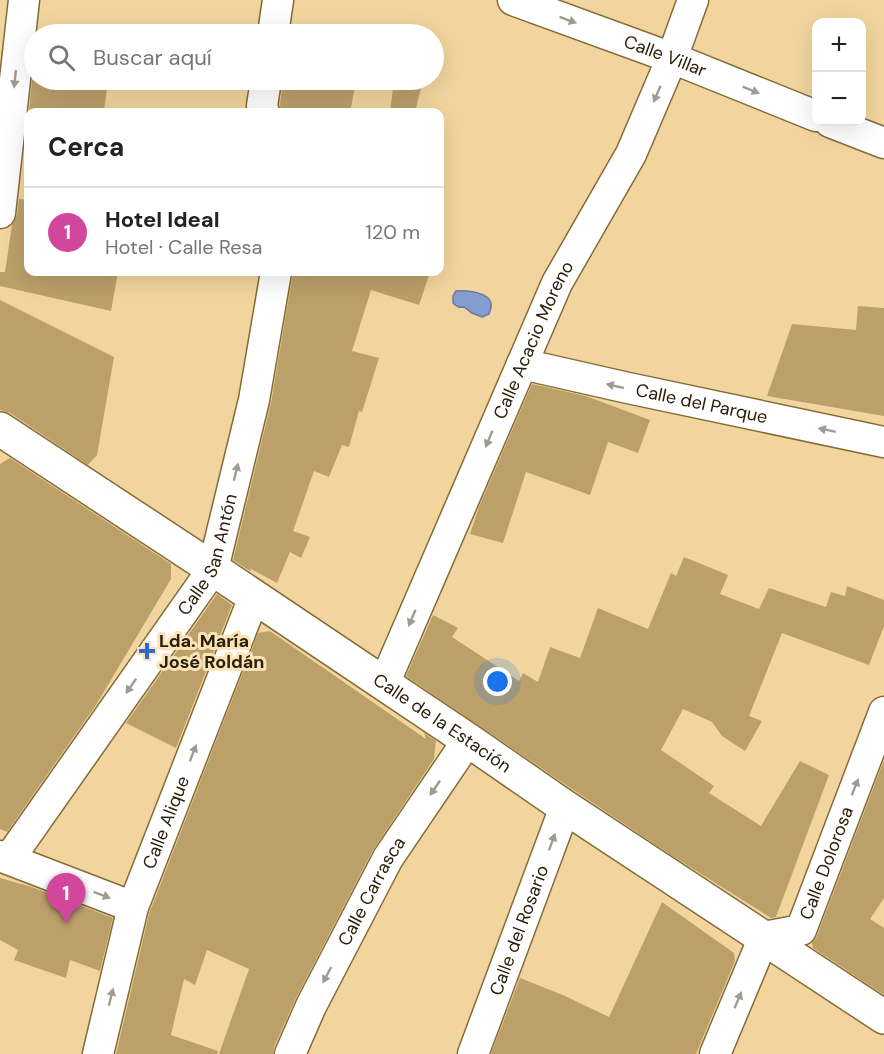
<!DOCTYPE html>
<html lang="es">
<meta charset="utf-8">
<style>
body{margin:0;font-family:"DM Sans",sans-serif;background:#f6f6f6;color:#222}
.controls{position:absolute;right:18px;top:18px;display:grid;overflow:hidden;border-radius:12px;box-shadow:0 6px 24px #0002}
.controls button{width:54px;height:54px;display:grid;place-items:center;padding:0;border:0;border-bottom:2px solid #e0e0e0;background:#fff;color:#222;font:30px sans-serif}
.you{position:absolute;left:498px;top:682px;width:21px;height:21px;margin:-15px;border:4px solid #fff;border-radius:50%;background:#1a73e8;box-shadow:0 0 0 9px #1a73e833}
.badge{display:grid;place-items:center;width:39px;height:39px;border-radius:50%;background:#3367d6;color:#fff;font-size:20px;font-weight:700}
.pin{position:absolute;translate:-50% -50px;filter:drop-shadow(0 2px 3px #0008)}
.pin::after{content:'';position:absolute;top:32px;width:21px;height:18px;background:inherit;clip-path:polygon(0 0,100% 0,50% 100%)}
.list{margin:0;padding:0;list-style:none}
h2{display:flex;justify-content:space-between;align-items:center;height:78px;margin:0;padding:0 24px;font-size:26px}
h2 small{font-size:20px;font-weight:400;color:#767676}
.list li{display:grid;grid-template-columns:39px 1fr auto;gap:18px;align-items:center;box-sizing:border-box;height:90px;padding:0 24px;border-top:2px solid #e0e0e0}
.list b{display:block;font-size:22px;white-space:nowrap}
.list p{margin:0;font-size:20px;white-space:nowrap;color:#767676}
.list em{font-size:20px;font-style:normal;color:#767676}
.icon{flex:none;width:33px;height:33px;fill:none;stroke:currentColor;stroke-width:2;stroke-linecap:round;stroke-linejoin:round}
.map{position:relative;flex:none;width:884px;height:1054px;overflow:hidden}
.search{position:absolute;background:#fff;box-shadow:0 6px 24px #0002;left:24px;top:24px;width:420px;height:66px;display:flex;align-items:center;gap:15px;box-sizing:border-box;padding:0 21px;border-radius:33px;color:#767676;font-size:22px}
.panel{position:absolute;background:#fff;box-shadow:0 6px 24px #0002;left:24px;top:108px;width:420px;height:168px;border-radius:12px}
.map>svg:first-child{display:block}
.water{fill:#839dd0;stroke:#697895;stroke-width:1.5}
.building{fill:#bca06a}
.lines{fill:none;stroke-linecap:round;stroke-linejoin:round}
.minor-casing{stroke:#856b36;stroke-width:33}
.tertiary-casing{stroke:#856b36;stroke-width:36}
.minor{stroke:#fff;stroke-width:30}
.tertiary{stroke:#fff;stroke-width:33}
.oneway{fill:#a09b91}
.poi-dot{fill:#3367d6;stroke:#fbe3b7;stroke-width:2}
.labels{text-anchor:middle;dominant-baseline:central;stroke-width:6;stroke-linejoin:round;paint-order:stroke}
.street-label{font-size:18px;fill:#2b200a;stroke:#fbe3b7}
.poi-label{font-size:18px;font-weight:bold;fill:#2b200a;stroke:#fbe3b7;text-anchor:start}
</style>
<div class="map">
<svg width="884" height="1054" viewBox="0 0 884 1054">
<rect width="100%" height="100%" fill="#f2d59e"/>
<path class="water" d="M456,291c10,-1 34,1 35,13 1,2 -1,7 -2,10l-7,3 -10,-4 -8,-6c-5,1 -7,0 -11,-4v-7z"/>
<g class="building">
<path d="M32,80h76l-4,32h-75z"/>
<path d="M283,80h69l-1,6 4,1 -5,25h-69l-1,-7z"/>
<path d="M394,80h29l-8,32h-25z"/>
<path d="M19,199l9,1v72h90l-7,39 -111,-25v-14h5l7,-47 5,-10z"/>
<path d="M293,272h137l-11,33 -48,-15 -19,61 27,7 -17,54 -3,-1 -10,36 -7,-2 -13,32 -15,-6 -21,60 17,6 -9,21 -11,-6 -13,31 -26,-14 -1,2 -17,-11 38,-157z"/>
<path d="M0,300l114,57 -17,98 -9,10 -78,-52 -10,-3z"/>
<path d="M858,306l26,2v108l-117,-20 25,-72 64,6z"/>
<path d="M532,384l54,12 64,24 -12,33 -30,-11 -18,53 -64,-23 -23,71 -33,-9 9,-27z"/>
<path d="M10,458l161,106v15l-75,126 -89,127 -7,-3v-365z"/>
<path d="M684,557l44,18 -8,19 39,15 10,-21 57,19 5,-15 14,4 2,-10 37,14v26l-15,39 -87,-32 -33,83 13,5 -17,30 -23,-15 -10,-14 -29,-13 -22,41 53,36 -5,7 52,33 39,-65 29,14 -53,142 -5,1 -100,-63 -96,-64 -169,-115 27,-61 25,13 -6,9 67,44 4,-8 15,9 12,-35 30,11 18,-50 50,21 23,-56 5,3z"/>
<path d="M217,594l15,11 -56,143 -50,-25z"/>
<path d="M270,631l156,108 -2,-6 12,8 -2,18 -61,91 -77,148 -22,49 -1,7h-54l30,-85 -42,-19 -12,35 -11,-6 -13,56 47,16 -1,3h-101l33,-140 109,-281z"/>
<path d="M884,760v138l-14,21 14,9v67l-71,-47 -1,-5 5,-7z"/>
<path d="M0,878l32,9 81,31 -13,53 -30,-11 -4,18 -52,-18 4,-10 -18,-10z"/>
<path d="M662,902l72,51 1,8 -39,93h-205l29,-76 45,18 44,21z"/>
</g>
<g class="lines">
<defs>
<g id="minor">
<path id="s1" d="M513,0l159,58 144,58"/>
<path d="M273,34l5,-34"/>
<path d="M264,112l-2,-6 4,-26"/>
<path d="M830,122l54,21"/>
<path d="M0,213l24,-213"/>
<path id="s2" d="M522,364l106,24 256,54"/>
<path id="s3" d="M384,684l173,-401 74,-129 41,-96 21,-58"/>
<path d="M0,856l133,51"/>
<path id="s4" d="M9,859l204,-290 41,-169 22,-128"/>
<path id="s5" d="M98,1054l35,-147 121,-310"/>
<path id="s6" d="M290,1054l21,-48 77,-148 80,-118"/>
<path id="s7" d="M473,1054l92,-247"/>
<path id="s8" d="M715,1054l49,-117 37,-7 83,-218"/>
</g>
<g id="tertiary">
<path id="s9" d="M0,429l213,140 255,171 97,67 319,210"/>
</g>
</defs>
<use href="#minor" class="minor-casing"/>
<use href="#tertiary" class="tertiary-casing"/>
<use href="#minor" class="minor"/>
<use href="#tertiary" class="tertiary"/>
</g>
<defs><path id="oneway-solid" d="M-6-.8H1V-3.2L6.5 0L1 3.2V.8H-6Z" transform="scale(1.5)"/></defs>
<g class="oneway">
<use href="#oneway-solid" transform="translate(568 20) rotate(20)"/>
<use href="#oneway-solid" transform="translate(15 79) rotate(96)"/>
<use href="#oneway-solid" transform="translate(751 90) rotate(22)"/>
<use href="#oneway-solid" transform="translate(657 94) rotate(113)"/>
<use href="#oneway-solid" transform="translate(615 386) rotate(-167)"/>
<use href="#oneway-solid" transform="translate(827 430) rotate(-168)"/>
<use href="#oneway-solid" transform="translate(489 439) rotate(113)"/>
<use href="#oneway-solid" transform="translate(236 472) rotate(-76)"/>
<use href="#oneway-solid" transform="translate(412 618) rotate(113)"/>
<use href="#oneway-solid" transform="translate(131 686) rotate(125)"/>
<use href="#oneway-solid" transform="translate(193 753) rotate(-69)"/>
<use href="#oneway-solid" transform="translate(855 787) rotate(-69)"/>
<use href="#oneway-solid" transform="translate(435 788) rotate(124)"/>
<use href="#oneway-solid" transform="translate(552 842) rotate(-70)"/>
<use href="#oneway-solid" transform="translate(102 895) rotate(21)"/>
<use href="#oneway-solid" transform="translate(327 975) rotate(118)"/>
<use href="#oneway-solid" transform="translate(111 997) rotate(-76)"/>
<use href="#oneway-solid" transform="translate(738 1000) rotate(-67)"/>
</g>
<path class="poi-dot" d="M144 642h6v6h6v6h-6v6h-6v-6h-6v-6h6z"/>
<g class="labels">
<g class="street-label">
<text stroke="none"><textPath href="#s1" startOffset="162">Calle Villar</textPath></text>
<text stroke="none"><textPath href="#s3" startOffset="375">Calle Acacio Moreno</textPath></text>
<text stroke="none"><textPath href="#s2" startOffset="184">Calle del Parque</textPath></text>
<text stroke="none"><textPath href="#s4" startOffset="366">Calle San Antón</textPath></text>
<text stroke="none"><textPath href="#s9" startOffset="531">Calle de la Estación</textPath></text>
<text stroke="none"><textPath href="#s5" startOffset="242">Calle Alique</textPath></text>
<text stroke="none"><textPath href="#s8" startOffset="236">Calle Dolorosa</textPath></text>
<text stroke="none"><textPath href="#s6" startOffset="182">Calle Carrasca</textPath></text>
<text stroke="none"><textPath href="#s7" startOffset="132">Calle del Rosario</textPath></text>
</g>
<g class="poi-label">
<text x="159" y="641">Lda. María<tspan x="159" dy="21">José Roldán</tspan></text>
</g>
</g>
</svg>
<div class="controls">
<button>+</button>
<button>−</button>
</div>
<div class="you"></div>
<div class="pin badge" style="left:66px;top:923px;background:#d1479c">1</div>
<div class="search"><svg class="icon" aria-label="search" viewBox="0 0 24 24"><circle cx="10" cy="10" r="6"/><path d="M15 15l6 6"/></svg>Buscar aquí</div>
<section class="panel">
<h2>Cerca<small></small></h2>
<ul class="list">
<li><span class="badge" style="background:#d1479c">1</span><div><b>Hotel Ideal</b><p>Hotel · Calle Resa</p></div><em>120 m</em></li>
</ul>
</section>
</div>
